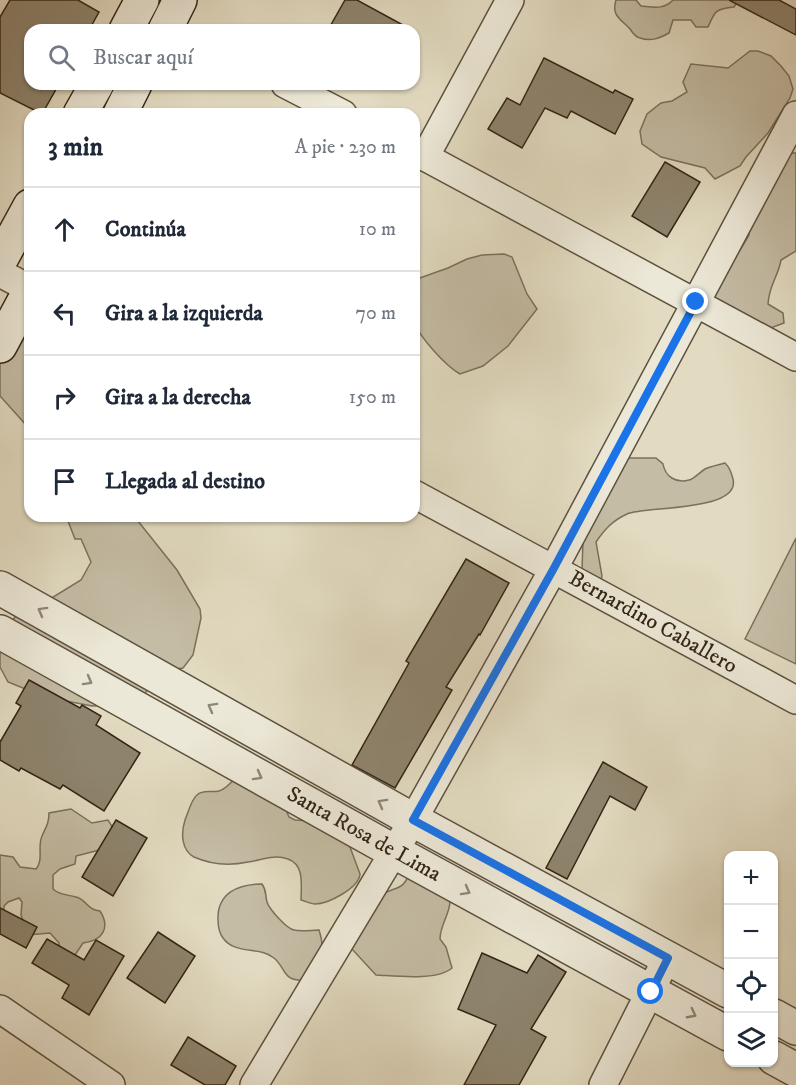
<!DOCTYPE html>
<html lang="es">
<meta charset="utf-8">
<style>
body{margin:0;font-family:"IM FELL DW Pica",serif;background:#f6f6f7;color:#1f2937}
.controls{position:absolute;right:18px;bottom:18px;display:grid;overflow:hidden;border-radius:12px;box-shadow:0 2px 4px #0004}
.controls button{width:54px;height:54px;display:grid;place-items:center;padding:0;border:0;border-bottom:2px solid #e0e1e3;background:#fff;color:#1f2937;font:30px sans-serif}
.stop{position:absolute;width:18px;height:18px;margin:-14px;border:4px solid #1a73e8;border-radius:50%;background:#fff}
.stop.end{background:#1a73e8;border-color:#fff;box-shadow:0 2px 6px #0008}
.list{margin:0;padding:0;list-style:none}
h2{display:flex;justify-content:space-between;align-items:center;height:78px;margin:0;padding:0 24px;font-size:26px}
h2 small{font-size:20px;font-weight:400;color:#747a83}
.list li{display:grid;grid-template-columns:39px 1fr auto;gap:18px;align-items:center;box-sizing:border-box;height:84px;padding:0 24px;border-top:2px solid #e0e1e3}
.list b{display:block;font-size:22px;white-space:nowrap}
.list em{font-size:20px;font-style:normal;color:#747a83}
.icon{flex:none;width:33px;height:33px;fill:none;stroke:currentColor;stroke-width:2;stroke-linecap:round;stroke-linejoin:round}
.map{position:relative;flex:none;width:796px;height:1085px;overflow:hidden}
.search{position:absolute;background:#fff;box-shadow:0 2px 4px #0004;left:24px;top:24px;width:396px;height:66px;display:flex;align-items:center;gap:15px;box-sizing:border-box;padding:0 21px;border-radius:18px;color:#747a83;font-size:22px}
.panel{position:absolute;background:#fff;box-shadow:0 2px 4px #0004;left:24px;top:108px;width:396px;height:414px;border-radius:18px}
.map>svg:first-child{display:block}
.green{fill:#c4bca4;stroke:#7b705c;stroke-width:1.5}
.building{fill:#8e846e;stroke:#322514;stroke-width:1.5}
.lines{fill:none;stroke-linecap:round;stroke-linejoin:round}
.minor-casing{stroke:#5e523f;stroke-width:30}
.tertiary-casing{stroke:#5e523f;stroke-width:36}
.secondary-casing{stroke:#322514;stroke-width:36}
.minor{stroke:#ece8d7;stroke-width:27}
.tertiary{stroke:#ece8d7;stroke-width:33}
.secondary{stroke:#ece8d7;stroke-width:33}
.oneway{stroke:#8f8676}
.route{stroke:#1a73e8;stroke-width:8}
.labels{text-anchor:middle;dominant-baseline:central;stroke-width:6;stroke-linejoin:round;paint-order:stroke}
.street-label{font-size:22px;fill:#322514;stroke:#ece8d7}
</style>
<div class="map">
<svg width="796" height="1085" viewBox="0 0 796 1085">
<rect width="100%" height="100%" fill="#e2dbc1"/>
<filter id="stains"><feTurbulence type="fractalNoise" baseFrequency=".00333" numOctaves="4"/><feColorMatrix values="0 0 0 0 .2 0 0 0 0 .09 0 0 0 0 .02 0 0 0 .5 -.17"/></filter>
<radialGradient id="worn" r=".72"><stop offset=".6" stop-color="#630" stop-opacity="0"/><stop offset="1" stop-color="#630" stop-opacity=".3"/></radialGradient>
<g class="green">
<path d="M636,0l5,6c12,1 23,4 32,-6h63v4l-2,3c-19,2 -19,4 -26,20h-12l-5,-7h-18l-4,13c-9,5 -18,9 -29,5 -5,-1 -7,-5 -10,-9 -9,-10 -19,-13 -14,-29z"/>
<path d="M750,51h8l13,5 10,10 8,10 4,13 -3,9 -22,35 -22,24 -6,9 -25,13 -10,-11 -44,-11 -19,-13 -2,-13 7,-17 14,-11 11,-2 15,-9 -4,-10 8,-18 37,4z"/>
<path d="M779,153h17v98l-15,9c-3,17 -12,25 -13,44l15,9 1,10 -16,6 -56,-26v-23l25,-25 12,-20v-9l-8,-29v-9l6,-8z"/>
<path d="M504,254l8,3 15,37 10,15 -29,37 -25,20 -23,8c-14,-8 -40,-36 -46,-52 -3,-10 0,-32 0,-42l34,-12 19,-9 15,-4z"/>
<path d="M0,318h30v108h-3l-27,-30z"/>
<path d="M616,458h40l7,6c2,12 13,20 26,16 5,-1 11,-8 16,-11 6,-3 13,-4 20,-6 5,5 6,9 8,16 8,33 -88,27 -106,35 -15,7 -22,15 -31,28l6,34 -2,9 -18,-15 3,-89c7,-19 12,-18 31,-23z"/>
<path d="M66,516h68l43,54 23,39 1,9 -8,37 -10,13 -15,2 -24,24 -16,11 -36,1 -47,-9 -37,-15 -8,-15v-39l12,-7 11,-14 27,-8 31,-19 10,-18 -10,-23h-6z"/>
<path d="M796,538v126l-51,-25z"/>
<path d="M237,776l49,34 3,7 6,3 17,1 35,18 13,35c-1,14 -32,30 -45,30 -4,0 -10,-3 -14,-4 0,-14 4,-35 -13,-41 -14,-5 -26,1 -40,3 -19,4 -36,3 -54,-5 -13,-7 -13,-24 -9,-37 3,-7 6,-20 12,-25 6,-6 15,-2 22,-4 7,-2 13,-9 18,-15z"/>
<path d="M71,809l21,14 16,-3 5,8 -10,21 -27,7 -1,8 -15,5 -7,6v14c8,7 14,5 23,8 10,2 12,14 24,14 11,17 2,30 -17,32l-8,12 -16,-7v-5l-9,-10 -22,2 -7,-20 1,-13 -3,-4 -11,4 -4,4v6l-4,3v-60l13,2 7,10 16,2c8,-9 1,-22 6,-33 4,-9 7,-13 7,-23z"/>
<path d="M410,871l40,30c0,13 -10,24 -10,38l6,8 6,21c-15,13 -56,8 -76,7l-25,-27 29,-52c15,-11 23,-3 30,-25z"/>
<path d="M262,884c5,7 3,11 5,18 2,7 20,27 27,28 7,2 18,0 25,0 8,25 0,31 -13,50 -24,2 -19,-11 -32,-22 -15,-12 -39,-3 -51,-20 -3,-4 -5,-12 -5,-18 -1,-27 20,-36 44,-36z"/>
</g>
<g class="building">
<path d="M10,0h68l21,12 -10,18h-59v54h29l-17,30 -42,-21v-76z"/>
<path d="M345,0h12l55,30h-84z"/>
<path d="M729,0h50l17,9v26z"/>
<path d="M544,58l69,35 2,-3 18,9 -18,35 -44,-23 -4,7 -22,-10 -23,40 -34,-19 19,-31 13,7z"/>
<path d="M665,162l35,20 -33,55 -35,-21z"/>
<path d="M466,559l43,24 -29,52 -1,-1 -33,53 6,3 -57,98 -43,-23 57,-102 -3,-2z"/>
<path d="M29,680l51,28 2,-3 19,11 -5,9 44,28 -36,58 -41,-26 -3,4 -39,-21 -2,3 -19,-11v-18l21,-36 -5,-3z"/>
<path d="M603,762l44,25 -12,23 -25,-14 -43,83 -21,-11z"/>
<path d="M116,820l31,18 -34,58 -31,-19z"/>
<path d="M0,908l37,19 -11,21 -26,-14z"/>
<path d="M158,932l37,24 -30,47 -38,-25z"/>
<path d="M47,939l37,21 12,-20 28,16 -35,59 -27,-17 7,-13 -37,-22z"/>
<path d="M482,953l45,20 11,-18 28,17 -35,57 15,8 -27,48h-55l32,-60 -38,-16z"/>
<path d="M188,1037l48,29 -11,19h-20l-34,-20z"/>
</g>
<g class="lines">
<defs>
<g id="minor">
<path d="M285,84l58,30"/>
<path d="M414,151l382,206"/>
<path d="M425,157l85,-157"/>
<path d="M0,273l30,16"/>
<path d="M414,494l382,206"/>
<path d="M0,1009l111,76"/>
<path d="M254,1085l159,-265 141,-252 242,-453"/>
<path d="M603,1085l64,-127"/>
</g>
<g id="tertiary">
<path d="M0,588l413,232 315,171"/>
<path d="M0,632l393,219 335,183"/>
<path d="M774,1016l22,12"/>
<path d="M774,1058l22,12"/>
</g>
<g id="secondary">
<path d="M126,30l16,-30"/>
<path d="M165,30l15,-30"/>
<path d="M80,114l17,-30"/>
<path d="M120,114l15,-30"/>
<path d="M0,261l30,-55"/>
<path d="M0,346l30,-56"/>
</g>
</defs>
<use href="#minor" class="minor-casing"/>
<use href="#tertiary" class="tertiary-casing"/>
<use href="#secondary" class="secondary-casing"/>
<use href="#minor" class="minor"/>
<use href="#tertiary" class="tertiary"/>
<use href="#secondary" class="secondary"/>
</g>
<defs><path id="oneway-chevron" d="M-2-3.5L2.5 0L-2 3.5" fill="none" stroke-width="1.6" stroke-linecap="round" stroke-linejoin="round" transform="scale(1.5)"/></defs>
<g class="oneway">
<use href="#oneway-chevron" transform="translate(42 611) rotate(-151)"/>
<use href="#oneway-chevron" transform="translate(88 681) rotate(29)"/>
<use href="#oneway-chevron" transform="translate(212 707) rotate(-151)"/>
<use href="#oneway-chevron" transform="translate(258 776) rotate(29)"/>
<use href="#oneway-chevron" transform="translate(382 803) rotate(-151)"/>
<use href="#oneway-chevron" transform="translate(466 891) rotate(29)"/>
<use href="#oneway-chevron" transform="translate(692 1014) rotate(28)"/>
</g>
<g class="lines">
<path class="route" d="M651,992l17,-34 -255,-138 141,-252 142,-266"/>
</g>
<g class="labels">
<g class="street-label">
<text transform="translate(653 622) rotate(29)">Bernardino Caballero</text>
<text transform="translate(364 834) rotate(29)">Santa Rosa de Lima</text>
</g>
</g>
<rect width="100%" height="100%" filter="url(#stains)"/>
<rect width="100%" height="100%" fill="url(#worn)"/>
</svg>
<div class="controls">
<button>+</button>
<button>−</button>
<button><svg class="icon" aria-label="locate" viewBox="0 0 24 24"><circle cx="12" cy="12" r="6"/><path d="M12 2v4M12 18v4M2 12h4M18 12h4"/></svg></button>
<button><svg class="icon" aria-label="layers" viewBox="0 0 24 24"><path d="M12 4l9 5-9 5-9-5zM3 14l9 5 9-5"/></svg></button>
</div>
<div class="stop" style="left:651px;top:992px"></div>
<div class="stop end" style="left:696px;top:302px"></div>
<div class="search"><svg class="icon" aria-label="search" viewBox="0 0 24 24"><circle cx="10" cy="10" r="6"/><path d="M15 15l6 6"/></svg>Buscar aquí</div>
<section class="panel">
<h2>3 min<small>A pie · 230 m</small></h2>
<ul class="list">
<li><svg class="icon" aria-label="ahead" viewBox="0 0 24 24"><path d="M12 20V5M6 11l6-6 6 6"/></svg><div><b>Continúa</b></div><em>10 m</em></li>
<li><svg class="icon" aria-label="left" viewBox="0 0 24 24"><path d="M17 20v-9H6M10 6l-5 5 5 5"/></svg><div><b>Gira a la izquierda</b></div><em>70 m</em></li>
<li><svg class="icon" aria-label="right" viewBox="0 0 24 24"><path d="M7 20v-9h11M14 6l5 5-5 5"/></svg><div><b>Gira a la derecha</b></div><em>150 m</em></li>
<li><svg class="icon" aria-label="arrive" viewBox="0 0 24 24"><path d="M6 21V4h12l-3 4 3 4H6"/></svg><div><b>Llegada al destino</b></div></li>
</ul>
</section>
</div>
